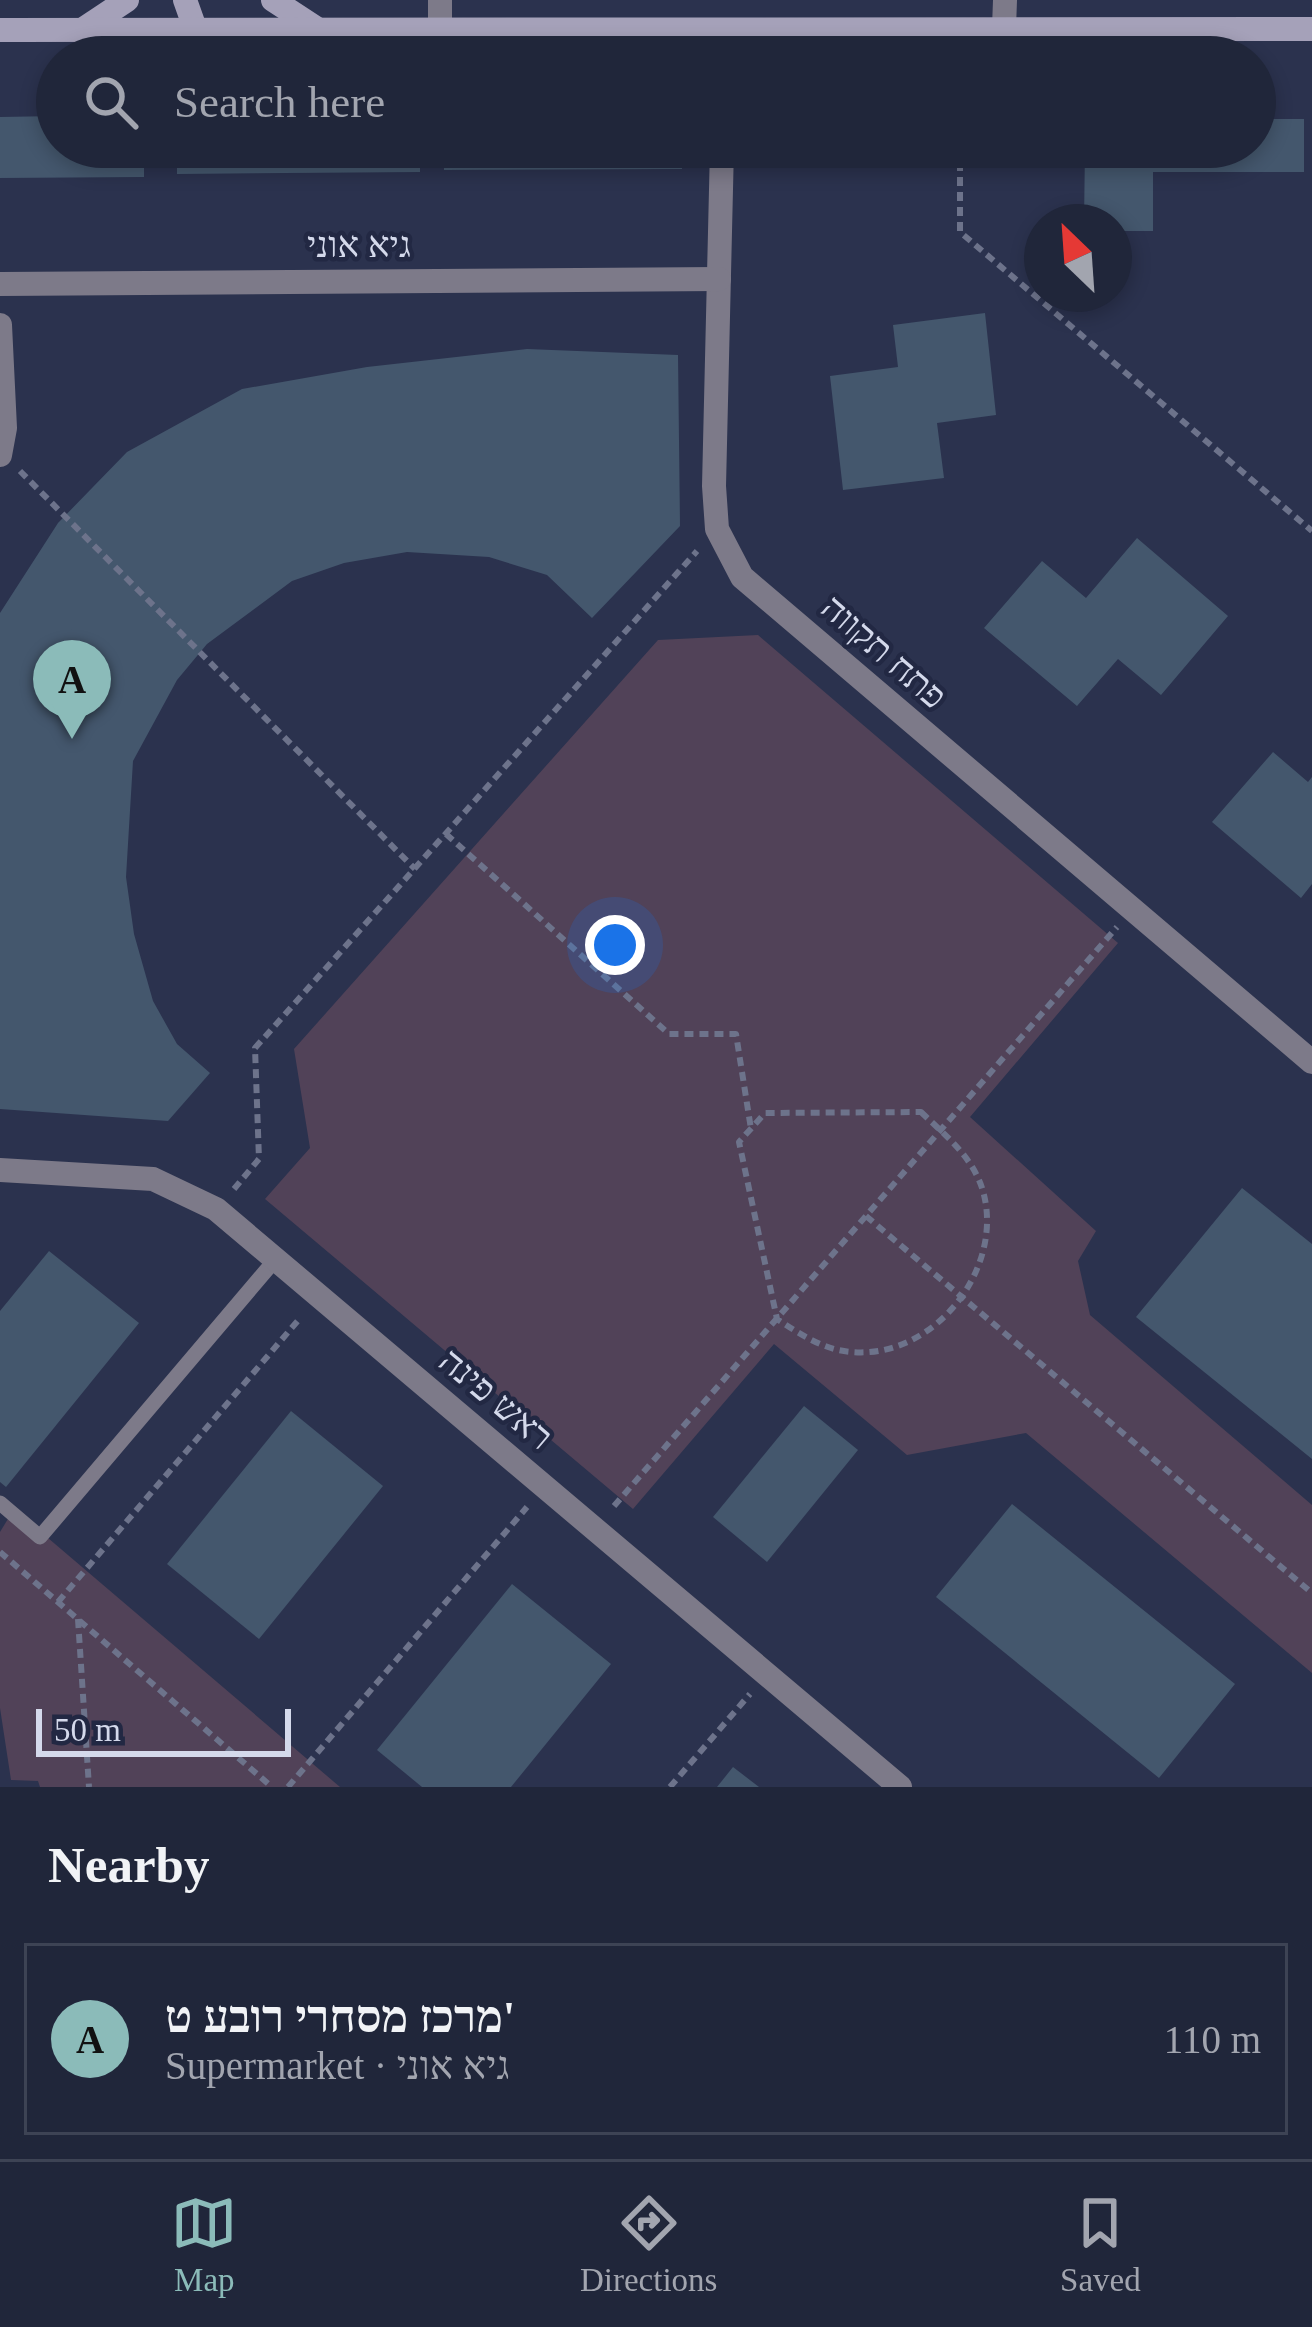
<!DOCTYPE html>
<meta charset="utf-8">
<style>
body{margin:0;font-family:"Times New Roman","Noto Sans Hebrew",serif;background:#2d3245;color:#f1f3f6}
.compass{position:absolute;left:1024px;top:204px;width:108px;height:108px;border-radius:50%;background:#20263a;box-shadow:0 6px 18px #0003;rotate:335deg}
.scale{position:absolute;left:36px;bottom:30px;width:255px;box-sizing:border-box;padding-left:12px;border:6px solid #d4d9eb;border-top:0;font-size:33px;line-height:42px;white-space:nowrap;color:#d4d9eb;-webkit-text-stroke:9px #222843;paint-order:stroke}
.you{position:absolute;left:615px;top:945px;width:42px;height:42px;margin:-30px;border:9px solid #fff;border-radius:50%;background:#1a73e8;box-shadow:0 0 0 18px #1a73e833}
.badge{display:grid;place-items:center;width:78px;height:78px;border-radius:50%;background:#8bbbb9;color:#111;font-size:39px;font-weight:700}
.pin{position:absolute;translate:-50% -99px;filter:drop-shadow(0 3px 6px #0008)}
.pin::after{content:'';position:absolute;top:63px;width:42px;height:36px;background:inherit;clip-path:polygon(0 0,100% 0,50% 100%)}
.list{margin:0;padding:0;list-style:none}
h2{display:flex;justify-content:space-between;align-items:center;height:156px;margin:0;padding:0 48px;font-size:51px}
h2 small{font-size:39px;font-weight:400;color:#a2a5af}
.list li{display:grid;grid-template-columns:78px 1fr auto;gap:36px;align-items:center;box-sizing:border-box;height:192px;margin:0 24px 24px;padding:0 24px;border:3px solid #3d4354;border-radius:0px}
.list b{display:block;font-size:45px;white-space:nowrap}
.list p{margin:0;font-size:39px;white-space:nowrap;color:#a2a5af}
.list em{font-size:39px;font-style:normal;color:#a2a5af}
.icon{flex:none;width:66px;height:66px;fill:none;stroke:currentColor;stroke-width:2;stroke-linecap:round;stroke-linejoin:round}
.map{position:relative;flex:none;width:1312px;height:1787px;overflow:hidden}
.search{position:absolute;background:#20263a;box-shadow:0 6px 18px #0003;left:36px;right:36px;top:36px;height:132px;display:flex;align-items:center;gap:30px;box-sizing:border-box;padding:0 42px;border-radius:66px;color:#a2a5af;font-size:45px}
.sheet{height:372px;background:#20263a}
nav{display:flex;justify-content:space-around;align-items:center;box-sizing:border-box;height:168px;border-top:3px solid #3d4354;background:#20263a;font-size:33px;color:#a2a5af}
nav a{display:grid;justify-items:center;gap:6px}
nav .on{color:#8bbbb9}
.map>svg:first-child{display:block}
.green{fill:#514258}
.building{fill:#44576d}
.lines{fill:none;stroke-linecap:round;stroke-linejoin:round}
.path{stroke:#6d738b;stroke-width:6;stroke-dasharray:9 6;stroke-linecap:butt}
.lane{stroke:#7d7a89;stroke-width:15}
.street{stroke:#7d7a89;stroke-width:24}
.secondary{stroke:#a5a1b9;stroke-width:24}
.labels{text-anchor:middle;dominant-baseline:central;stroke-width:9;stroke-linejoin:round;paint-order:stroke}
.street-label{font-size:36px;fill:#d4d9eb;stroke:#222843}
</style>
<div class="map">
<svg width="1312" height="1787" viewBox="0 0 1312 1787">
<rect width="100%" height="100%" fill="#2b324e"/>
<g class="green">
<path d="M758,635l360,308 -148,174 126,114 -18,30 12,54 222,190v168l-286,-240 -119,22 -133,-111 -141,165 -368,-310 45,-51 -16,-99 364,-409z"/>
<path d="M14,1509l326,278h-300l-2,-6 -27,-1 -11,-72v-176z"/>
</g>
<g class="building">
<path d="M57,116v31h87v30l-144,1v-61z"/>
<path d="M1255,119h49v53h-151v59h-39v-9h-30l1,-75h170z"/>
<path d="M177,147h243v25l-243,2z"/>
<path d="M444,147h237l1,22 -238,1z"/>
<path d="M985,313l11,102 -59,8 7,55 -101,12 -13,-114 68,-9 -5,-42z"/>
<path d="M527,349l151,6 2,171 -88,92 -45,-43 -58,-18 -82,-5 -63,11 -52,18 -85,63 -30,36 -44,81 -7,116 8,57 19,67 24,43 33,29 -42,48 -168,-12v-496l58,-90 69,-71 115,-63 125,-22z"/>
<path d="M1137,538l91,78 -67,79 -43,-36 -41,47 -93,-78 58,-67 44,37z"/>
<path d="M1273,752l35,30 4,-5v107l-11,14 -89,-76z"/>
<path d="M1242,1188l70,56v215l-176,-142z"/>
<path d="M49,1251l90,72 -133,164 -6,-5v-171z"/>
<path d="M804,1406l54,44 -91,112 -54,-45z"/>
<path d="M291,1411l92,75 -124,153 -92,-75z"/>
<path d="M1012,1504l223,180 -76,94 -223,-181z"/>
<path d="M512,1584l99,80 -100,123h-89l-45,-37z"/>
<path d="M733,1767l26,20h-42z"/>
</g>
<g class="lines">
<g class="path">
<path d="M960,147v85l352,299"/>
<path d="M20,471l395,398"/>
<path d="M446,834l223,200h67l15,95"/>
<path d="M921,1112c25,24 52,45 62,79 22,78 -49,168 -131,161 -29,-2 -52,-18 -75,-33l-38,-177 26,-29z"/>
<path d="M234,1189l25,-30 -4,-111 442,-497"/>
<path d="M866,1216l446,377"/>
<path d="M614,1506l503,-579"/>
<path d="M0,1552l272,235"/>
<path d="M58,1602l243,-285"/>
<path d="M78,1619l11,168"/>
<path d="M288,1787l239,-280"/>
<path d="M670,1787l80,-93"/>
</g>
<path class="lane" d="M0,1503l40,34 235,-277"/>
<g class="street">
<path d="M440,0v32"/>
<path d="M1004,28l1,-28"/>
<path d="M724,57l1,-26"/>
<path d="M722,147l-8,339 3,43 25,48 570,485"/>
<path d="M0,284l719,-5"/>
<path d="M0,325l5,103 -5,27"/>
<path d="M0,1170l153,9 63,30 684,578"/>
</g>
<g class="secondary">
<path d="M185,0l11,31"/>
<path d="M273,0l46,30"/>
<path d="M85,28l42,-28"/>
<path d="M0,30l1312,-1"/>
</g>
</g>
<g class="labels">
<g class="street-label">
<text x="359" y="245">גיא אוני</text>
<text transform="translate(884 652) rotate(41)">פתח תקווה</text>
<text transform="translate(496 1399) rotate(40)">ראש פינה</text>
</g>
</g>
</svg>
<svg class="compass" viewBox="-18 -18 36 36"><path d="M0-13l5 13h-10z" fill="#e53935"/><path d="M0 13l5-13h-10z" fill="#a2a5af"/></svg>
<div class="scale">50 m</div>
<div class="you"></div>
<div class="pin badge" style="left:72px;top:739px">A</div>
<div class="search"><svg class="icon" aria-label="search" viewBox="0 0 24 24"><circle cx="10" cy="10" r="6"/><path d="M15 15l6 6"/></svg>Search here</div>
</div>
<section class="sheet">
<h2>Nearby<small></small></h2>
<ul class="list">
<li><span class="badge">A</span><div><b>מרכז מסחרי רובע ט'</b><p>Supermarket · גיא אוני</p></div><em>110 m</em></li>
</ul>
</section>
<nav>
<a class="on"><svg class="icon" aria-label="map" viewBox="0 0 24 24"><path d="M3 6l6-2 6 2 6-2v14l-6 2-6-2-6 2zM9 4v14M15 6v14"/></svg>Map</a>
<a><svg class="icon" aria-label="directions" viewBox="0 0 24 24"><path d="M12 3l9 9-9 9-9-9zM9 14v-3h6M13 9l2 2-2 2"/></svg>Directions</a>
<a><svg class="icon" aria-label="saved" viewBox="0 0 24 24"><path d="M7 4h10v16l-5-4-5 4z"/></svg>Saved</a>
</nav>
